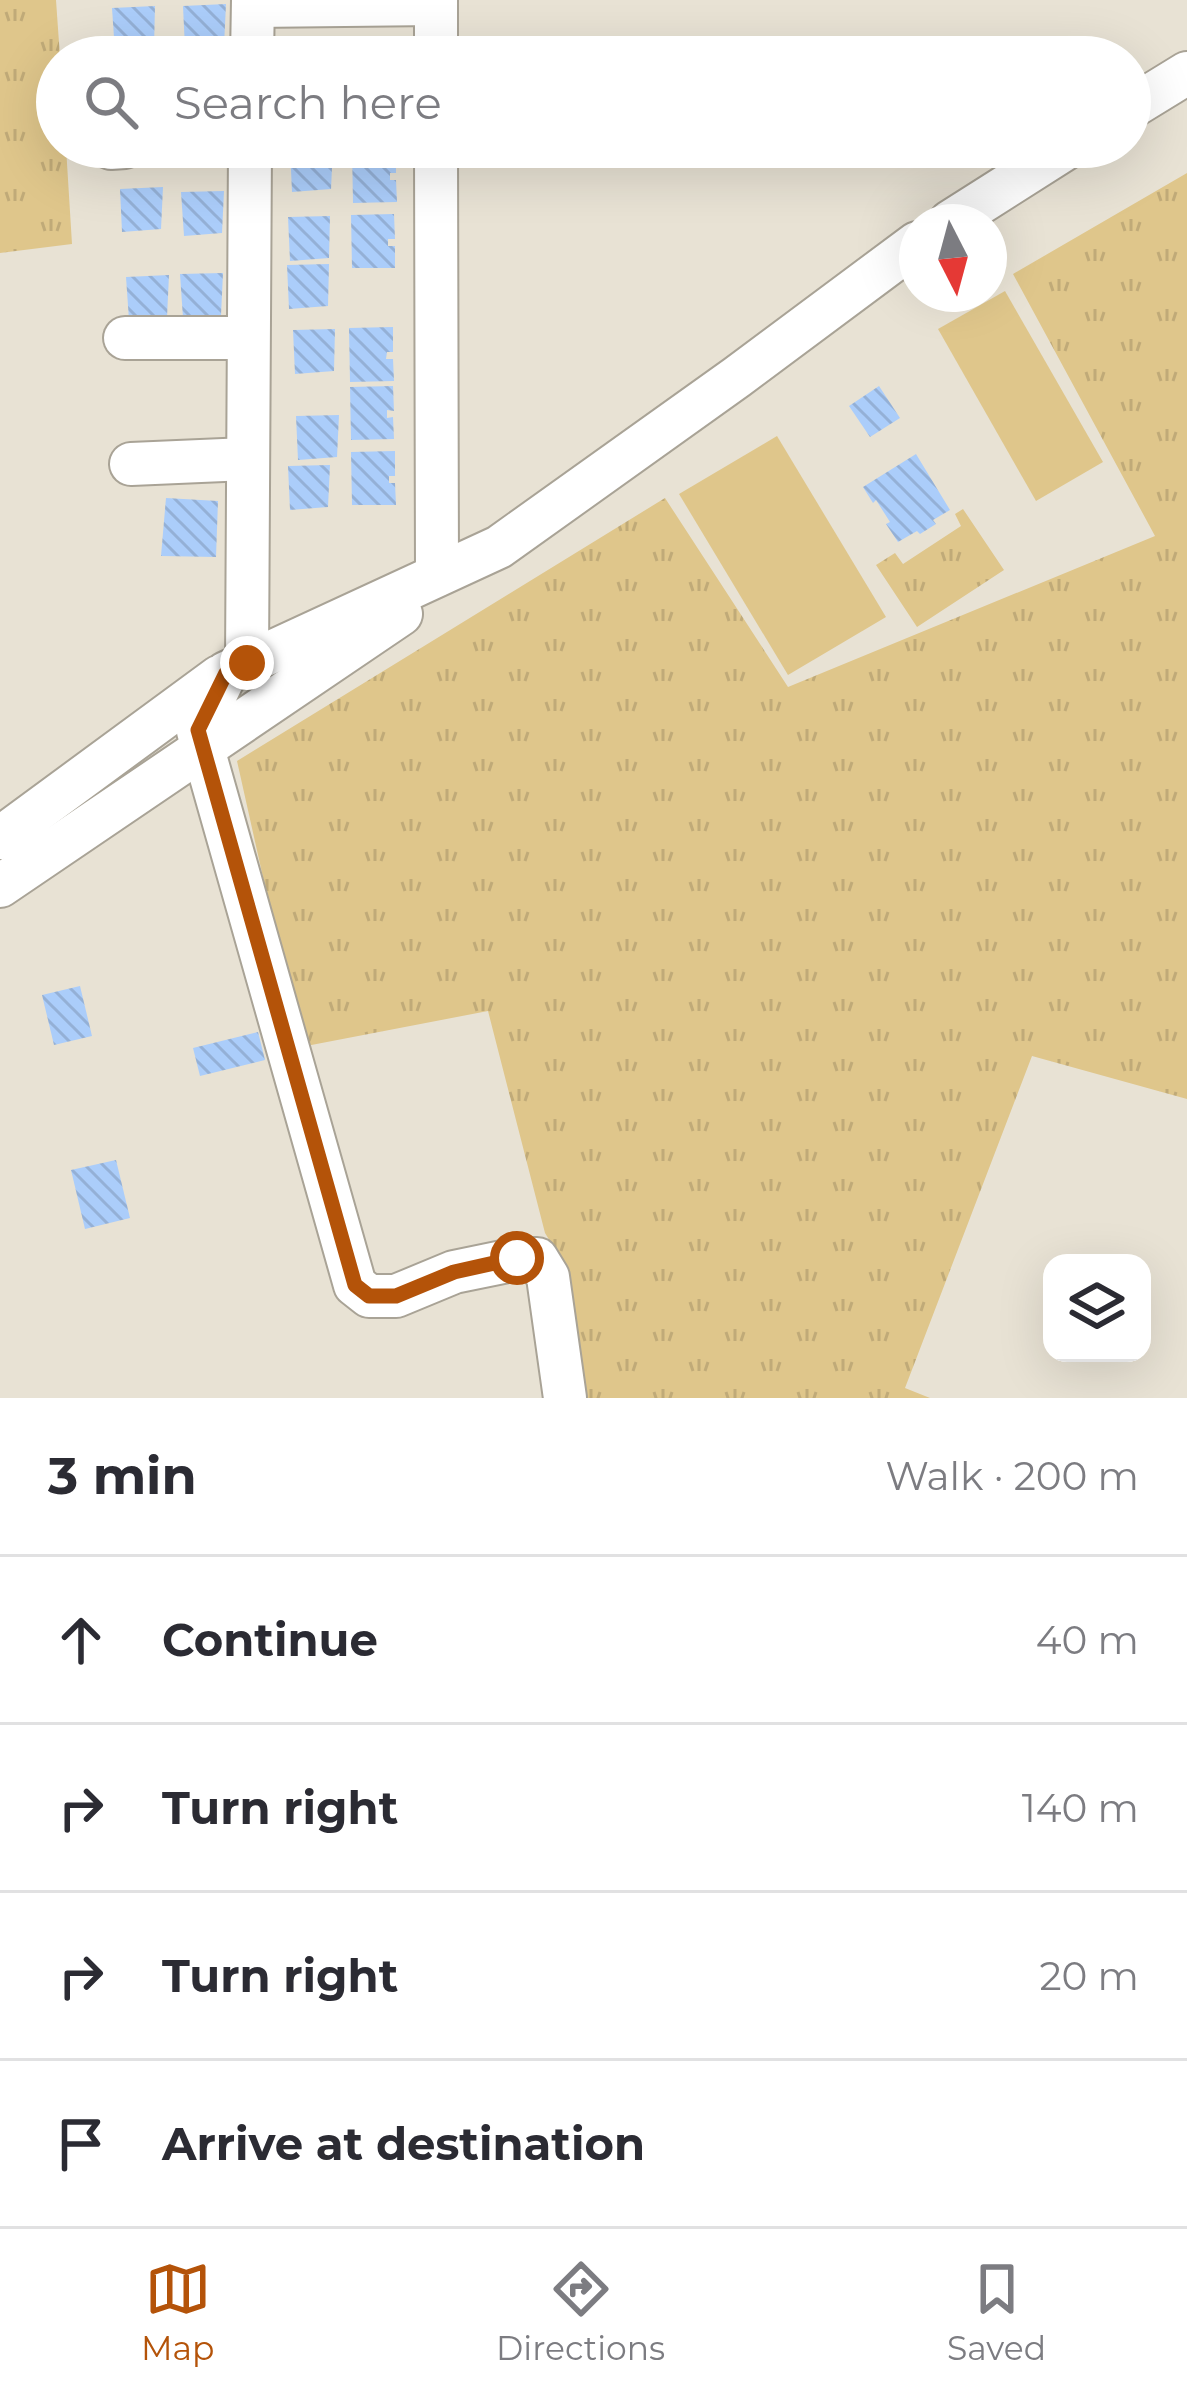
<!DOCTYPE html>
<meta charset="utf-8">
<style>
body{margin:0;font-family:Montserrat,sans-serif;background:#f2f2f3;color:#2b2b33}
.controls{position:absolute;right:36px;bottom:36px;display:grid;overflow:hidden;border-radius:24px;box-shadow:0 12px 48px #0002}
.controls button{width:108px;height:108px;display:grid;place-items:center;padding:0;border:0;border-bottom:3px solid #e1e1e2;background:#fff;color:#2b2b33;font:60px sans-serif}
.compass{position:absolute;left:899px;top:204px;width:108px;height:108px;border-radius:50%;background:#fff;box-shadow:0 12px 48px #0002;rotate:174deg}
.stop{position:absolute;width:36px;height:36px;margin:-27px;border:9px solid #b45309;border-radius:50%;background:#fff}
.stop.end{background:#b45309;border-color:#fff;box-shadow:0 3px 12px #0008}
.list{margin:0;padding:0;list-style:none}
h2{display:flex;justify-content:space-between;align-items:center;height:156px;margin:0;padding:0 48px;font-size:51px}
h2 small{font-size:39px;font-weight:400;color:#7c7c81}
.list li{display:grid;grid-template-columns:78px 1fr auto;gap:36px;align-items:center;box-sizing:border-box;height:168px;padding:0 48px;border-top:3px solid #e1e1e2}
.list b{display:block;font-size:45px;white-space:nowrap}
.list em{font-size:39px;font-style:normal;color:#7c7c81}
.icon{flex:none;width:66px;height:66px;fill:none;stroke:currentColor;stroke-width:2;stroke-linecap:round;stroke-linejoin:round}
.map{position:relative;flex:none;width:1187px;height:1398px;overflow:hidden}
.search{position:absolute;background:#fff;box-shadow:0 12px 48px #0002;left:36px;right:36px;top:36px;height:132px;display:flex;align-items:center;gap:30px;box-sizing:border-box;padding:0 42px;border-radius:66px;color:#7c7c81;font-size:45px}
.sheet{height:828px;background:#fff}
nav{display:flex;justify-content:space-around;align-items:center;box-sizing:border-box;height:168px;border-top:3px solid #e1e1e2;background:#fff;font-size:33px;color:#7c7c81}
nav a{display:grid;justify-items:center;gap:6px}
nav .on{color:#b45309}
.map>svg:first-child{display:block}
.grass{fill:url(#grass-tufts)}
.garden{fill:#dfc68b}
.building{fill:url(#building-back-hatch)}
.lines{fill:none;stroke-linecap:round;stroke-linejoin:round}
.minor-casing{stroke:#a9a396;stroke-width:46}
.minor{stroke:#fff;stroke-width:42}
.route{stroke:#b45309;stroke-width:15}
</style>
<div class="map">
<svg width="1187" height="1398" viewBox="0 0 1187 1398">
<defs>
<pattern id="grass-tufts" width="24" height="20" patternUnits="userSpaceOnUse" patternTransform="scale(3)"><rect width="24" height="20" fill="#dfc68b"/><path d="M3 7l-1-3M5 7V3M7 7l1-3M15 17l-1-3M17 17v-4M19 17l1-3" fill="none" stroke="#c0aa78"/></pattern>
<pattern id="building-back-hatch" width="6" height="6" patternUnits="userSpaceOnUse" patternTransform="scale(3)"><rect width="6" height="6" fill="#abcdfa"/><path d="M-1 5l2 2M0 0l6 6M5-1l2 2" fill="none" stroke="#94b0d6"/></pattern>
</defs>
<rect width="100%" height="100%" fill="#e8e2d4"/>
<g class="grass">
<path d="M0,0h56l4,57h-3v90h9l6,97 -72,9z"/>
<path d="M1187,173v926l-155,-43 -127,332 25,10h-358l-8,-134 -19,-31 -57,-222 -187,36 -64,-286 428,-263 123,189 367,-151 -142,-262z"/>
<path d="M963,509l41,61 -87,57 -41,-62 19,-12 8,11 58,-38 -6,-12z"/>
</g>
<g class="garden">
<path d="M1005,291l98,171 -67,39 -98,-172z"/>
<path d="M777,436l109,181 -98,58 -109,-181z"/>
</g>
<g class="building">
<path d="M226,4l-2,42 -39,3 -2,-43z"/>
<path d="M155,6l-1,42 -39,4 -3,-44z"/>
<path d="M336,47v10h-42l-1,-8z"/>
<path d="M333,147l-2,42 -39,3 -2,-44z"/>
<path d="M396,148v25h-6v7h6l1,22 -44,1 -1,-54z"/>
<path d="M163,187l-2,42 -39,3 -2,-43z"/>
<path d="M224,191l-2,42 -38,3 -3,-44z"/>
<path d="M394,214l1,25h-7v7h7v22h-43l-1,-53z"/>
<path d="M330,216l-1,42 -39,3 -2,-44z"/>
<path d="M329,264l-1,42 -39,3 -2,-44z"/>
<path d="M223,273l-2,42 -38,3 -3,-44z"/>
<path d="M169,275l-2,42 -38,3 -3,-43z"/>
<path d="M393,327v25h-6l-1,7h7l1,22 -44,1 -1,-54z"/>
<path d="M335,329l-1,42 -39,3 -2,-44z"/>
<path d="M393,386l1,25 -7,-1v8l6,-1 1,22 -43,1 -1,-53z"/>
<path d="M879,386l21,32 -30,19 -21,-31z"/>
<path d="M339,415l-2,42 -39,3 -2,-44z"/>
<path d="M395,451v25h-6v7h6l1,22h-44l-1,-53z"/>
<path d="M916,454l34,56 -17,10 3,4 -16,10 -3,-3 -19,11 -12,-18 4,-2 -14,-22 -3,3 -10,-16z"/>
<path d="M330,465l-2,42 -38,3 -2,-44z"/>
<path d="M166,498l52,3 -2,56 -55,-1z"/>
<path d="M80,986l12,50 -38,9 -12,-50z"/>
<path d="M258,1032l7,28 -65,16 -7,-28z"/>
<path d="M116,1160l14,58 -45,11 -14,-59z"/>
</g>
<g class="lines">
<defs>
<g id="minor">
<path d="M436,0v57"/>
<path d="M253,6l183,-2"/>
<path d="M252,57l1,-57"/>
<path d="M1130,108l57,-35"/>
<path d="M436,147l1,428"/>
<path d="M111,148l14,-1"/>
<path d="M950,222l118,-75"/>
<path d="M125,338h122"/>
<path d="M131,464l116,-5"/>
<path d="M247,663l3,-516"/>
<path d="M0,838l219,-161"/>
<path d="M0,886l401,-272"/>
<path d="M565,1398l-17,-121 -11,-18h-20l-63,13 -58,24h-27l-14,-11 -157,-554 28,-58 273,-126 238,-170 180,-134"/>
</g>
</defs>
<use href="#minor" class="minor-casing"/>
<use href="#minor" class="minor"/>
</g>
<g class="lines">
<path class="route" d="M247,663l-21,10 -28,57 157,555 14,11h27l58,-24 63,-14"/>
</g>
</svg>
<div class="controls">
<button><svg class="icon" aria-label="layers" viewBox="0 0 24 24"><path d="M12 4l9 5-9 5-9-5zM3 14l9 5 9-5"/></svg></button>
</div>
<svg class="compass" viewBox="-18 -18 36 36"><path d="M0-13l5 13h-10z" fill="#e53935"/><path d="M0 13l5-13h-10z" fill="#7c7c81"/></svg>
<div class="stop" style="left:517px;top:1258px"></div>
<div class="stop end" style="left:247px;top:663px"></div>
<div class="search"><svg class="icon" aria-label="search" viewBox="0 0 24 24"><circle cx="10" cy="10" r="6"/><path d="M15 15l6 6"/></svg>Search here</div>
</div>
<section class="sheet">
<h2>3 min<small>Walk · 200 m</small></h2>
<ul class="list">
<li><svg class="icon" aria-label="ahead" viewBox="0 0 24 24"><path d="M12 20V5M6 11l6-6 6 6"/></svg><div><b>Continue</b></div><em>40 m</em></li>
<li><svg class="icon" aria-label="right" viewBox="0 0 24 24"><path d="M7 20v-9h11M14 6l5 5-5 5"/></svg><div><b>Turn right</b></div><em>140 m</em></li>
<li><svg class="icon" aria-label="right" viewBox="0 0 24 24"><path d="M7 20v-9h11M14 6l5 5-5 5"/></svg><div><b>Turn right</b></div><em>20 m</em></li>
<li><svg class="icon" aria-label="arrive" viewBox="0 0 24 24"><path d="M6 21V4h12l-3 4 3 4H6"/></svg><div><b>Arrive at destination</b></div></li>
</ul>
</section>
<nav>
<a class="on"><svg class="icon" aria-label="map" viewBox="0 0 24 24"><path d="M3 6l6-2 6 2 6-2v14l-6 2-6-2-6 2zM9 4v14M15 6v14"/></svg>Map</a>
<a><svg class="icon" aria-label="directions" viewBox="0 0 24 24"><path d="M12 3l9 9-9 9-9-9zM9 14v-3h6M13 9l2 2-2 2"/></svg>Directions</a>
<a><svg class="icon" aria-label="saved" viewBox="0 0 24 24"><path d="M7 4h10v16l-5-4-5 4z"/></svg>Saved</a>
</nav>
